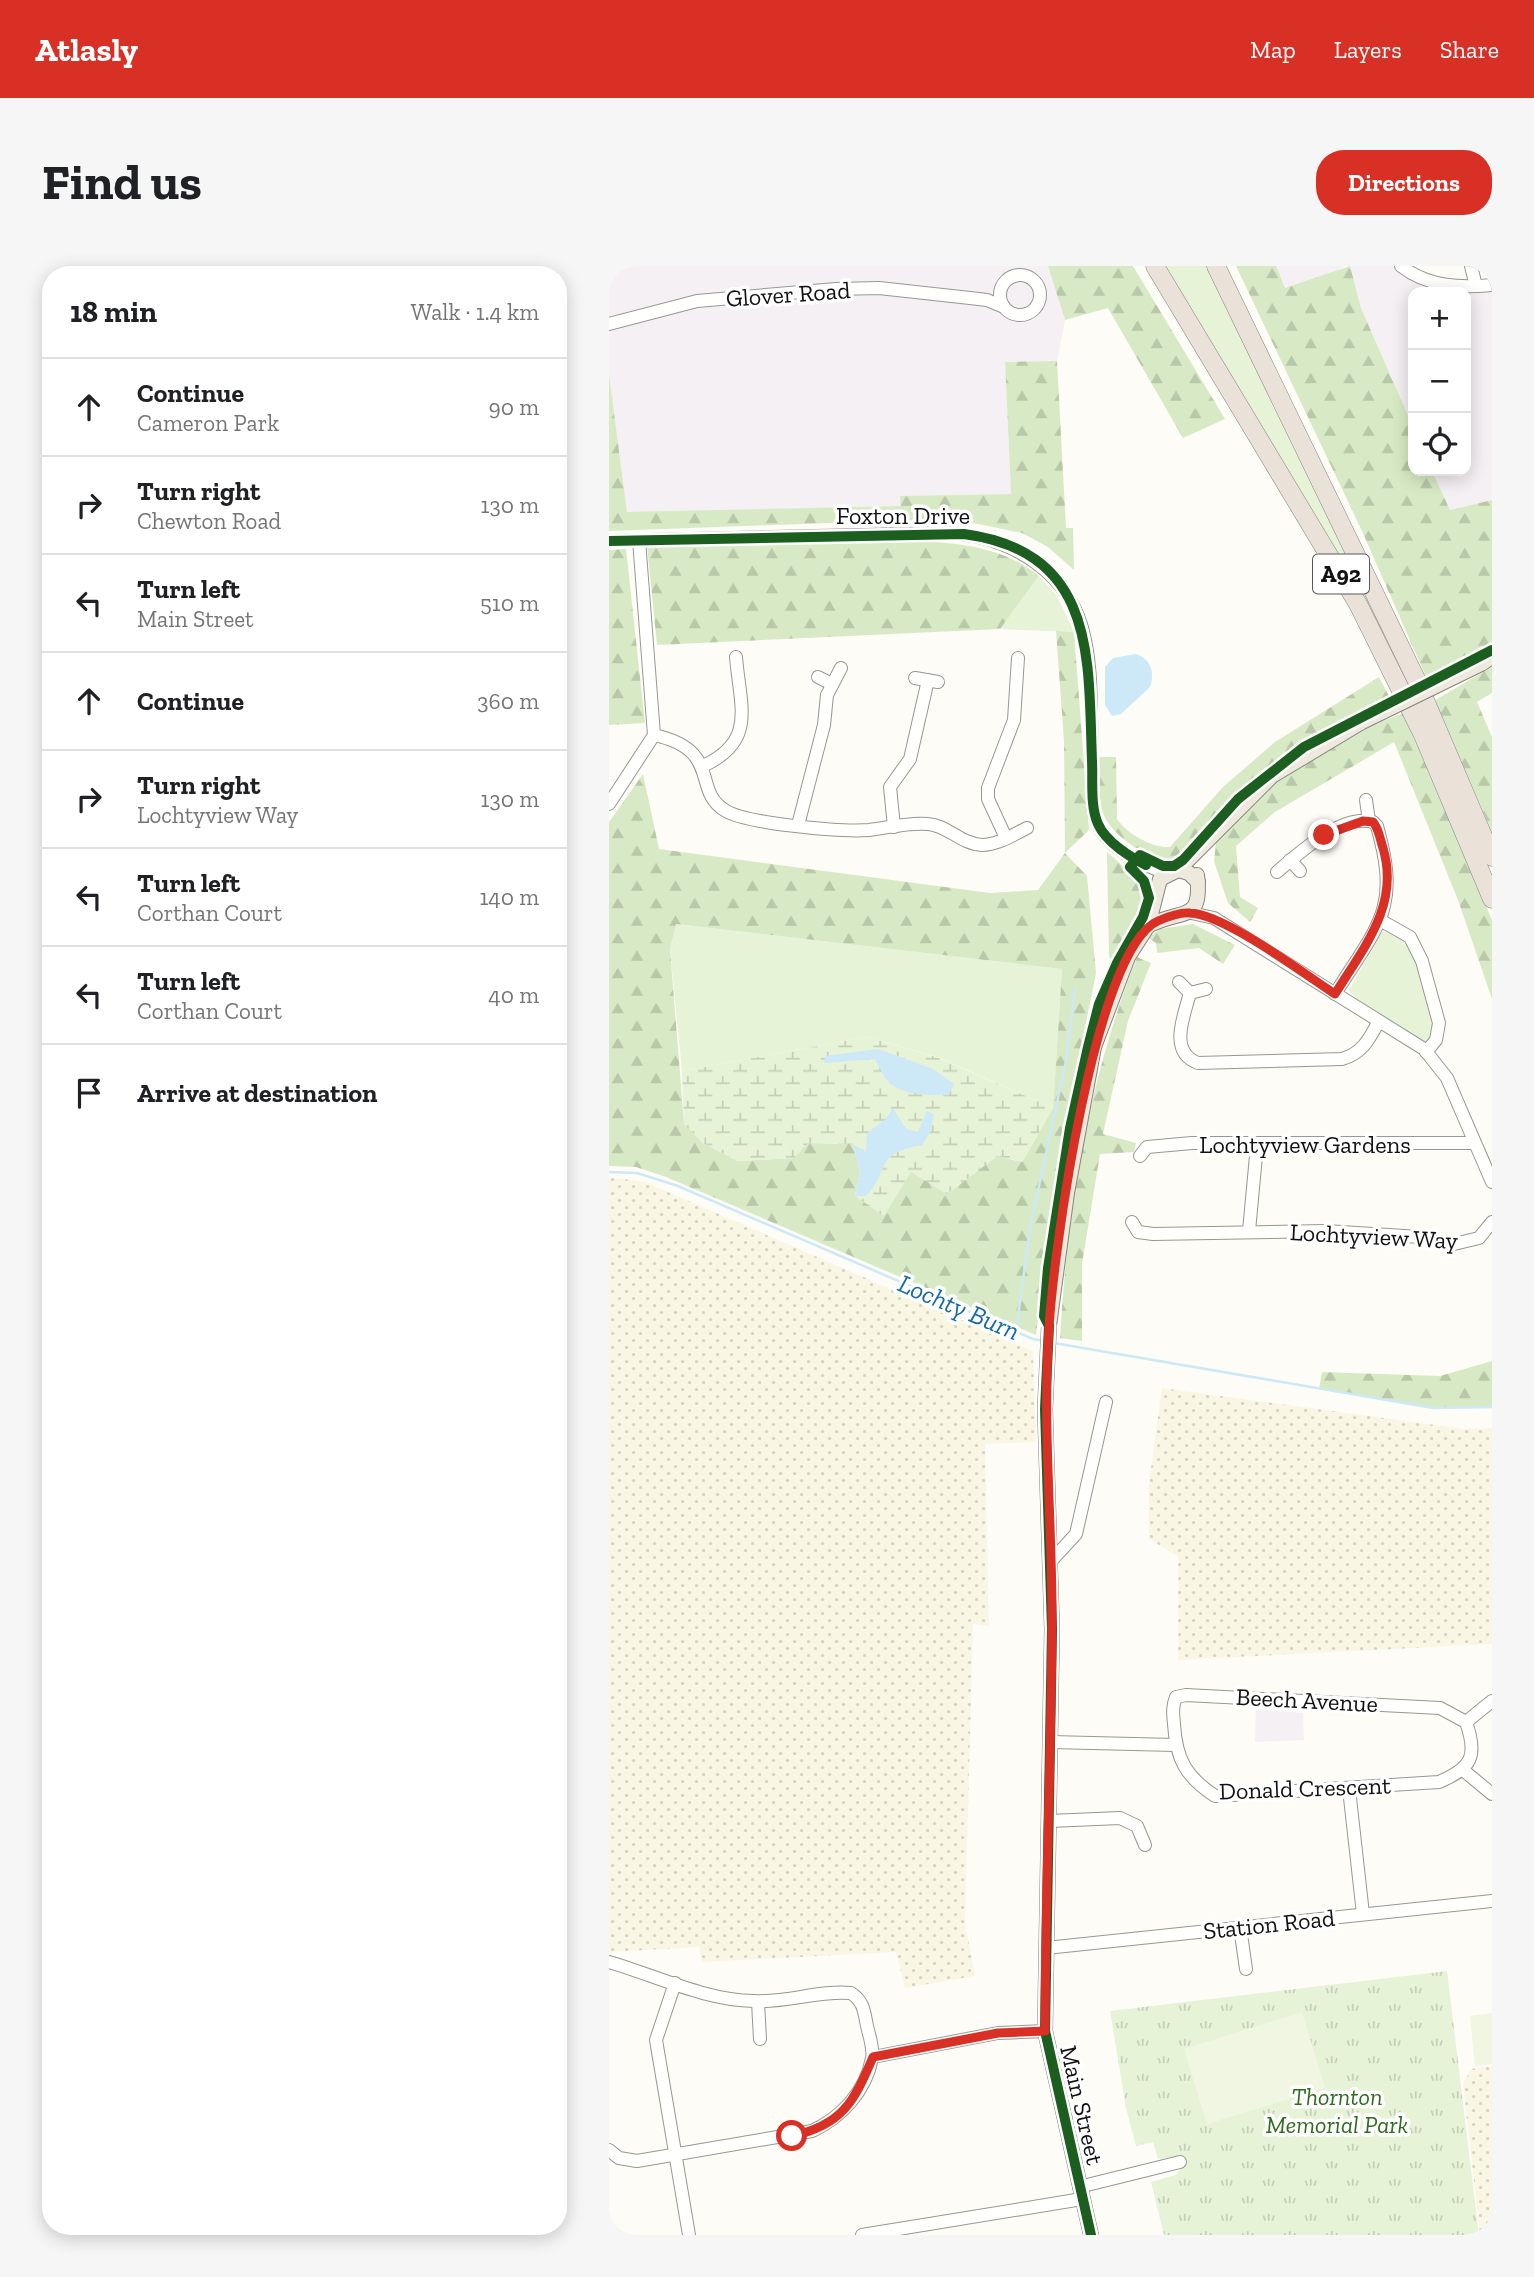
<!DOCTYPE html>
<meta charset="utf-8">
<style>
body{margin:0;font-family:"Zilla Slab",serif;background:#f6f6f6;color:#202124}
.controls{position:absolute;right:21px;top:21px;display:grid;overflow:hidden;border-radius:14px;box-shadow:0 4px 18px #0003}
.controls button{width:63px;height:63px;display:grid;place-items:center;padding:0;border:0;border-bottom:2px solid #e0e0e0;background:#fff;color:#202124;font:35px sans-serif}
.stop{position:absolute;width:21px;height:21px;margin:-16px;border:5px solid #d93025;border-radius:50%;background:#fff}
.stop.end{background:#d93025;border-color:#fff;box-shadow:0 2px 7px #0008}
.list{margin:0;padding:0;list-style:none}
h2{display:flex;justify-content:space-between;align-items:center;height:91px;margin:0;padding:0 28px;font-size:30px}
h2 small{font-size:23px;font-weight:400;color:#757577}
.list li{display:grid;grid-template-columns:46px 1fr auto;gap:21px;align-items:center;box-sizing:border-box;height:98px;padding:0 28px;border-top:2px solid #e0e0e0}
.list b{display:block;font-size:26px;white-space:nowrap}
.list p{margin:0;font-size:23px;white-space:nowrap;color:#757577}
.list em{font-size:23px;font-style:normal;color:#757577}
.icon{flex:none;width:38px;height:38px;fill:none;stroke:currentColor;stroke-width:2;stroke-linecap:round;stroke-linejoin:round}
.map{position:relative;flex:none;width:883px;height:1969px;overflow:hidden;border-radius:28px}
header{display:flex;align-items:center;gap:42px;box-sizing:border-box;height:98px;padding:0 35px;background:#d93025;color:#fff}
header strong{font-size:33px}
nav{display:flex;gap:38px;margin-inline-start:auto;font-size:24px}
.intro{display:flex;align-items:center;justify-content:space-between;box-sizing:border-box;height:168px;padding:0 42px}
h1{margin:0;font-size:49px}
.button{padding:18px 32px;border-radius:28px;background:#d93025;color:#fff;font-size:24px;font-weight:700}
main{display:flex;gap:42px;padding:0 42px}
aside{flex:1;background:#fff;border-radius:28px;box-shadow:0 4px 18px #0003}
.map>svg:first-child{display:block}
.industrial{fill:#f5f0f3}
.farmland{fill:url(#farmland-dots)}
.grass{fill:#e7f3d7}
.forest{fill:url(#forest-firs);fill-rule:evenodd}
.wetland{fill:url(#wetland-marsh)}
.park{fill:url(#park-tufts)}
.pitch{fill:#f0f6e1}
.water{fill:#cde8f7}
.lines{fill:none;stroke-linecap:round;stroke-linejoin:round}
.stream{stroke:#cde8f7;stroke-width:2.5}
.minor-casing{stroke:#979795;stroke-width:14}
.major-casing{stroke:#858482;stroke-width:16}
.highway-casing{stroke:#858482;stroke-width:19}
.minor{stroke:#fffffe;stroke-width:12}
.major{stroke:#ede9dc;stroke-width:14}
.highway{stroke:#eae1d8;stroke-width:18}
.major-bridge-casing{stroke:#858482;stroke-width:16;stroke-linecap:butt}
.major-bridge{stroke:#ede9dc;stroke-width:14}
.cycleway-casing{stroke:#fff;stroke-width:15}
.cycleway{stroke:#1b5e20;stroke-width:10}
.route{stroke:#d93025;stroke-width:9}
.labels{text-anchor:middle;dominant-baseline:central;stroke-width:7;stroke-linejoin:round;paint-order:stroke}
.shield{fill:#fff;stroke:#585858;stroke-width:2}
.shield-label{font-size:23px;font-weight:bold;fill:#111}
.street-label{font-size:24px;fill:#111;stroke:#fff}
.park-label{font-size:24px;font-style:italic;fill:#2f6b1f;stroke:#fff}
.water-label{font-size:26px;font-style:italic;fill:#1768a6;stroke:#fff}
</style>
<header>
<strong>Atlasly</strong>
<nav><a>Map</a><a>Layers</a><a>Share</a></nav>
</header>
<div class="intro"><h1>Find us</h1><a class="button">Directions</a></div>
<main>
<aside>
<h2>18 min<small>Walk · 1.4 km</small></h2>
<ul class="list">
<li><svg class="icon" aria-label="ahead" viewBox="0 0 24 24"><path d="M12 20V5M6 11l6-6 6 6"/></svg><div><b>Continue</b><p>Cameron Park</p></div><em>90 m</em></li>
<li><svg class="icon" aria-label="right" viewBox="0 0 24 24"><path d="M7 20v-9h11M14 6l5 5-5 5"/></svg><div><b>Turn right</b><p>Chewton Road</p></div><em>130 m</em></li>
<li><svg class="icon" aria-label="left" viewBox="0 0 24 24"><path d="M17 20v-9H6M10 6l-5 5 5 5"/></svg><div><b>Turn left</b><p>Main Street</p></div><em>510 m</em></li>
<li><svg class="icon" aria-label="ahead" viewBox="0 0 24 24"><path d="M12 20V5M6 11l6-6 6 6"/></svg><div><b>Continue</b></div><em>360 m</em></li>
<li><svg class="icon" aria-label="right" viewBox="0 0 24 24"><path d="M7 20v-9h11M14 6l5 5-5 5"/></svg><div><b>Turn right</b><p>Lochtyview Way</p></div><em>130 m</em></li>
<li><svg class="icon" aria-label="left" viewBox="0 0 24 24"><path d="M17 20v-9H6M10 6l-5 5 5 5"/></svg><div><b>Turn left</b><p>Corthan Court</p></div><em>140 m</em></li>
<li><svg class="icon" aria-label="left" viewBox="0 0 24 24"><path d="M17 20v-9H6M10 6l-5 5 5 5"/></svg><div><b>Turn left</b><p>Corthan Court</p></div><em>40 m</em></li>
<li><svg class="icon" aria-label="arrive" viewBox="0 0 24 24"><path d="M6 21V4h12l-3 4 3 4H6"/></svg><div><b>Arrive at destination</b></div></li>
</ul>
</aside>
<div class="map">
<svg width="883" height="1969" viewBox="0 0 883 1969">
<defs>
<pattern id="farmland-dots" width="8" height="8" patternUnits="userSpaceOnUse" patternTransform="scale(1.75)"><rect width="8" height="8" fill="#f9f7e4"/><path d="M2 2h.1M6 6h.1" fill="none" stroke="#d4d3c3" stroke-width="1.8" stroke-linecap="round"/></pattern>
<pattern id="forest-firs" width="22" height="20" patternUnits="userSpaceOnUse" patternTransform="scale(1.75)"><rect width="22" height="20" fill="#d8eac5"/><path d="M5 1l3.5 6h-7zM16 11l3.5 6h-7z" fill="#b8c8a8"/></pattern>
<pattern id="wetland-marsh" width="20" height="14" patternUnits="userSpaceOnUse" patternTransform="scale(1.75)"><rect width="20" height="14" fill="#e7f3d7"/><path d="M1 5h8M5 5V1M11 12h8M15 12V8" fill="none" stroke="#c5cfb8"/></pattern>
<pattern id="park-tufts" width="24" height="20" patternUnits="userSpaceOnUse" patternTransform="scale(1.75)"><rect width="24" height="20" fill="#e7f3d7"/><path d="M3 7l-1-3M5 7V3M7 7l1-3M15 17l-1-3M17 17v-4M19 17l1-3" fill="none" stroke="#c5cfb8"/></pattern>
</defs>
<rect width="100%" height="100%" fill="#fdfcf7"/>
<g class="industrial">
<path d="M0,0h439l17,54 -8,41 -52,2 6,131 -110,2v10l-274,7 -18,-139z"/>
<path d="M667,0h69l-21,12 -39,11z"/>
<path d="M741,0h43l26,16 6,10h-12v135l-52,-119z"/>
<path d="M883,24v210l-42,10 -18,-39h34v-179h-10z"/>
<path d="M647,1443l47,4 1,27 -49,2z"/>
</g>
<g class="farmland">
<path d="M0,911l36,5 388,169 3,91 -51,2 4,182 -16,-2 -8,298 10,54 -70,12 -9,-36 -194,10 -3,-15 -90,5z"/>
<path d="M553,1122l303,41 27,-1v216l-314,16v-104l-29,-17v-56z"/>
<path d="M883,1800v169h-12l-17,-151 8,-15z"/>
</g>
<g class="grass">
<path d="M554,0h47l195,409 -59,-106z"/>
<path d="M430,310l18,20 17,36 -74,-3z"/>
<path d="M67,658l386,45 -9,139 -113,-50 -73,-21 -185,34 -12,-122z"/>
<path d="M773,666c32,-6 64,89 46,109h-8l-62,-41 -9,-10z"/>
</g>
<g class="forest">
<path d="M439,0h85l92,153 -42,19 -75,-130 -43,12z"/>
<path d="M627,0h40l9,22 65,-22 11,42 52,119v44h19l18,39 42,-10v145l-65,34 -65,-148z"/>
<path d="M448,95l9,167h7l1,42 -26,-23 -26,-14 -53,-11h-115l-245,9v-157l18,138 274,-6 -1,-10 111,-2 -6,-132z"/>
<path d="M312,275c44,3 83,7 118,35l-39,53 -343,16 -10,-100z"/>
<path d="M17,283l19,174 -36,2v-175z"/>
<path d="M447,365l18,1 15,198 -24,23 22,23 9,97 -40,198 -20,164 -370,-158 -30,-10 -27,-1v-344l34,-48 16,75 331,44 48,-3 27,-37 -1,-112zM67,658l386,45 -9,139 -31,54 -25,-6 -50,38 -36,-23 -56,25 5,-24 -7,-28 -46,-1 -13,15 -56,3 -35,-18 -19,-20 -14,-174z"/>
<path d="M883,401v26l-15,9 15,35v95l-57,-132z"/>
<path d="M770,411l11,21 -105,57 -46,37 -67,72c-15,0 -23,-6 -35,-15 -44,-31 -36,-42 -38,-92h17l1,62c10,15 35,29 53,28l53,-60 52,-45z"/>
<path d="M794,447l89,207v79l-34,-99 -64,-158 -119,70 -39,34 4,51 18,11 -8,14 -22,-19 -14,-42 3,-26 43,-42 36,-26 69,-39z"/>
<path d="M498,586c56,48 40,51 7,110l-5,-5z"/>
<path d="M584,658l42,21 -12,19 -24,-16 -42,5 -1,-10 -8,-5 12,-9z"/>
<path d="M528,691l14,6 -23,58 -25,113 33,9 -2,9 -34,2 -18,110v77l-22,-3c7,-129 29,-260 77,-381z"/>
<path d="M883,1095v46l-4,1h-55l-114,-19 3,-17 118,4z"/>
</g>
<path class="wetland" d="M258,771l72,21 114,50 -31,54 -25,-6 -50,38 -36,-22 -27,44 -29,-20 5,-24 -7,-28 -45,-1 -14,15 -56,3 -35,-18 -19,-19 -2,-53z"/>
<path class="park" d="M838,1705l32,264h-315l-13,-53 24,-7 7,-7 -3,-12 -21,3 -5,-17 -17,4 -10,-38 -16,-97z"/>
<g class="pitch">
<path d="M693,1746l23,76 -118,36 -23,-75z"/>
<path d="M883,1747v51l-17,2 -5,-50z"/>
</g>
<g class="water">
<path d="M527,388c15,5 19,19 14,33l-29,27 -9,2 -7,-11v-38l8,-9z"/>
<path d="M269,783l55,20 21,15 -5,11c-19,1 -50,0 -63,-16 -5,-6 -7,-14 -11,-20l-51,4 1,-7z"/>
<path d="M284,842l13,21 12,3 9,-21 7,3 -4,18 -8,13c-50,9 -30,24 -56,51h-11l5,-24 -7,-28 13,8 1,-19 19,-14z"/>
</g>
<g class="lines">
<g class="stream">
<path d="M0,906l28,1 41,13 355,153 11,2"/>
<path d="M407,1066l14,-104 36,-167 9,-72"/>
<path d="M445,1077l379,65 59,-1"/>
</g>
<defs>
<g id="minor">
<path d="M792,0c27,21 59,22 91,19"/>
<path d="M862,0l5,20"/>
<circle cx="411" cy="29" r="20"/>
<path d="M0,58l88,-23 139,-12 43,-1 91,10 17,2 17,7"/>
<path d="M0,275l336,-8c65,2 127,39 140,107 8,37 5,79 7,117 1,21 -3,48 6,68 11,24 45,40 68,48"/>
<path d="M209,411l14,7"/>
<path d="M306,412l23,4"/>
<path d="M45,469c69,15 37,56 72,76 23,13 115,21 143,19 19,-2 39,-8 59,-6 19,1 33,20 54,21 15,0 31,-10 45,-17"/>
<path d="M94,500c54,-25 37,-59 33,-109"/>
<path d="M757,534l3,21"/>
<path d="M0,538l45,-69 -15,-195"/>
<path d="M189,559l26,-100 3,-30 14,-27"/>
<path d="M285,561l-4,-40 20,-28 18,-79"/>
<path d="M397,572l-18,-39v-11l26,-68 4,-62"/>
<path d="M681,594l10,11"/>
<path d="M668,606c22,-19 65,-59 96,-50l4,4c24,84 1,99 -42,168"/>
<path d="M578,646l27,6 210,131 23,29 45,104"/>
<path d="M771,654l30,17 12,24 17,62 -3,17 -10,12"/>
<path d="M570,716l11,11 16,-4"/>
<path d="M581,727c-6,23 -22,59 8,70l144,-4c21,-6 27,-20 37,-38"/>
<path d="M531,890l7,-9 45,-4h282"/>
<path d="M523,956l6,10 15,2 173,-3 94,6 34,7 25,-6 13,-16"/>
<path d="M640,965l8,-86"/>
<path d="M443,1294l24,-26 30,-132"/>
<path d="M577,1429l254,13 26,14c12,34 6,46 -27,60l-224,14c-29,-19 -39,-37 -41,-72 -1,-10 -2,-17 2,-27z"/>
<path d="M857,1456l26,-21"/>
<path d="M441,1476l125,3"/>
<path d="M854,1504l29,24"/>
<path d="M740,1523l14,125"/>
<path d="M440,1555l71,-3 17,8 8,19"/>
<path d="M631,1661l6,42"/>
<path d="M437,1682l446,-47"/>
<path d="M0,1696c48,14 95,38 145,39 33,2 65,-11 97,-8 13,9 13,18 16,33 2,9 7,23 5,32 -6,33 -31,60 -60,73l-175,30 -18,-3 -10,-8"/>
<path d="M66,1717l-19,57 33,195"/>
<path d="M149,1736l2,37"/>
<path d="M264,1791l125,-24 47,-2"/>
<path d="M470,1921l101,-25"/>
<path d="M253,1969l220,-36"/>
</g>
<g id="major">
<path d="M872,398l11,-7"/>
<path d="M569,604l94,-94 90,-54"/>
<path d="M539,660c34,-18 55,-2 49,-51"/>
<path d="M482,1969l-46,-204 7,-402 -7,-220 4,-83 18,-133 27,-146 34,-90 20,-31 12,-47 18,-9 11,3 9,9"/>
</g>
<g id="highway">
<path d="M546,0l203,338 65,131 69,164"/>
<path d="M607,0l200,413 76,178"/>
</g>
</defs>
<use href="#minor" class="minor-casing"/>
<use href="#major" class="major-casing"/>
<use href="#highway" class="highway-casing"/>
<use href="#minor" class="minor"/>
<use href="#major" class="major"/>
<use href="#highway" class="highway"/>
<defs>
<path id="major-bridge" d="M753,456l119,-58"/>
</defs>
<use href="#major-bridge" class="major-bridge-casing"/>
<use href="#major-bridge" class="major-bridge"/>
<defs>
<g id="cycleway">
<path d="M0,275l355,-7c133,18 124,124 128,227 1,20 -2,45 6,63 8,18 32,33 48,41"/>
<path d="M482,1969l-46,-204 7,-402 -7,-220 4,-83 -5,-10 4,-48 22,-140 18,-81 11,-43 18,-41 26,-46 6,-19 -5,-17 -14,-14 10,-12 23,11h11l9,-6 55,-61 66,-52 188,-97"/>
</g>
</defs>
<use href="#cycleway" class="cycleway-casing"/>
<use href="#cycleway" class="cycleway"/>
</g>
<g class="lines">
<path class="route" d="M183,1870c50,-11 62,-34 81,-79l125,-24 47,-2c0,-134 6,-268 7,-402 1,-100 -10,-201 -3,-301 4,-71 45,-379 109,-407 9,-4 22,-9 32,-8 34,1 113,60 145,81 29,-47 65,-89 48,-146 -3,-9 -4,-19 -10,-26l-10,-1 -39,14"/>
</g>
<g class="labels">
<rect class="shield" x="704" y="288.5" width="56" height="39" rx="5"/>
<g class="shield-label">
<text x="732" y="308">A92</text>
</g>
<g class="street-label">
<text transform="translate(179 28) rotate(-4)">Glover Road</text>
<text x="294" y="249">Foxton Drive</text>
<text x="696" y="878">Lochtyview Gardens</text>
<text transform="translate(765 970) rotate(3)">Lochtyview Way</text>
<text transform="translate(698 1434) rotate(3)">Beech Avenue</text>
<text transform="translate(696 1522) rotate(-2)">Donald Crescent</text>
<text transform="translate(660 1658) rotate(-6)">Station Road</text>
<text transform="translate(473 1839) rotate(77)">Main Street</text>
</g>
<g class="park-label">
<text x="728" y="1830">Thornton<tspan x="728" dy="28">Memorial Park</tspan></text>
</g>
<g class="water-label">
<text transform="translate(350 1041) rotate(23)">Lochty Burn</text>
</g>
</g>
</svg>
<div class="controls">
<button>+</button>
<button>−</button>
<button><svg class="icon" aria-label="locate" viewBox="0 0 24 24"><circle cx="12" cy="12" r="6"/><path d="M12 2v4M12 18v4M2 12h4M18 12h4"/></svg></button>
</div>
<div class="stop" style="left:183px;top:1870px"></div>
<div class="stop end" style="left:715px;top:569px"></div>
</div>
</main>
